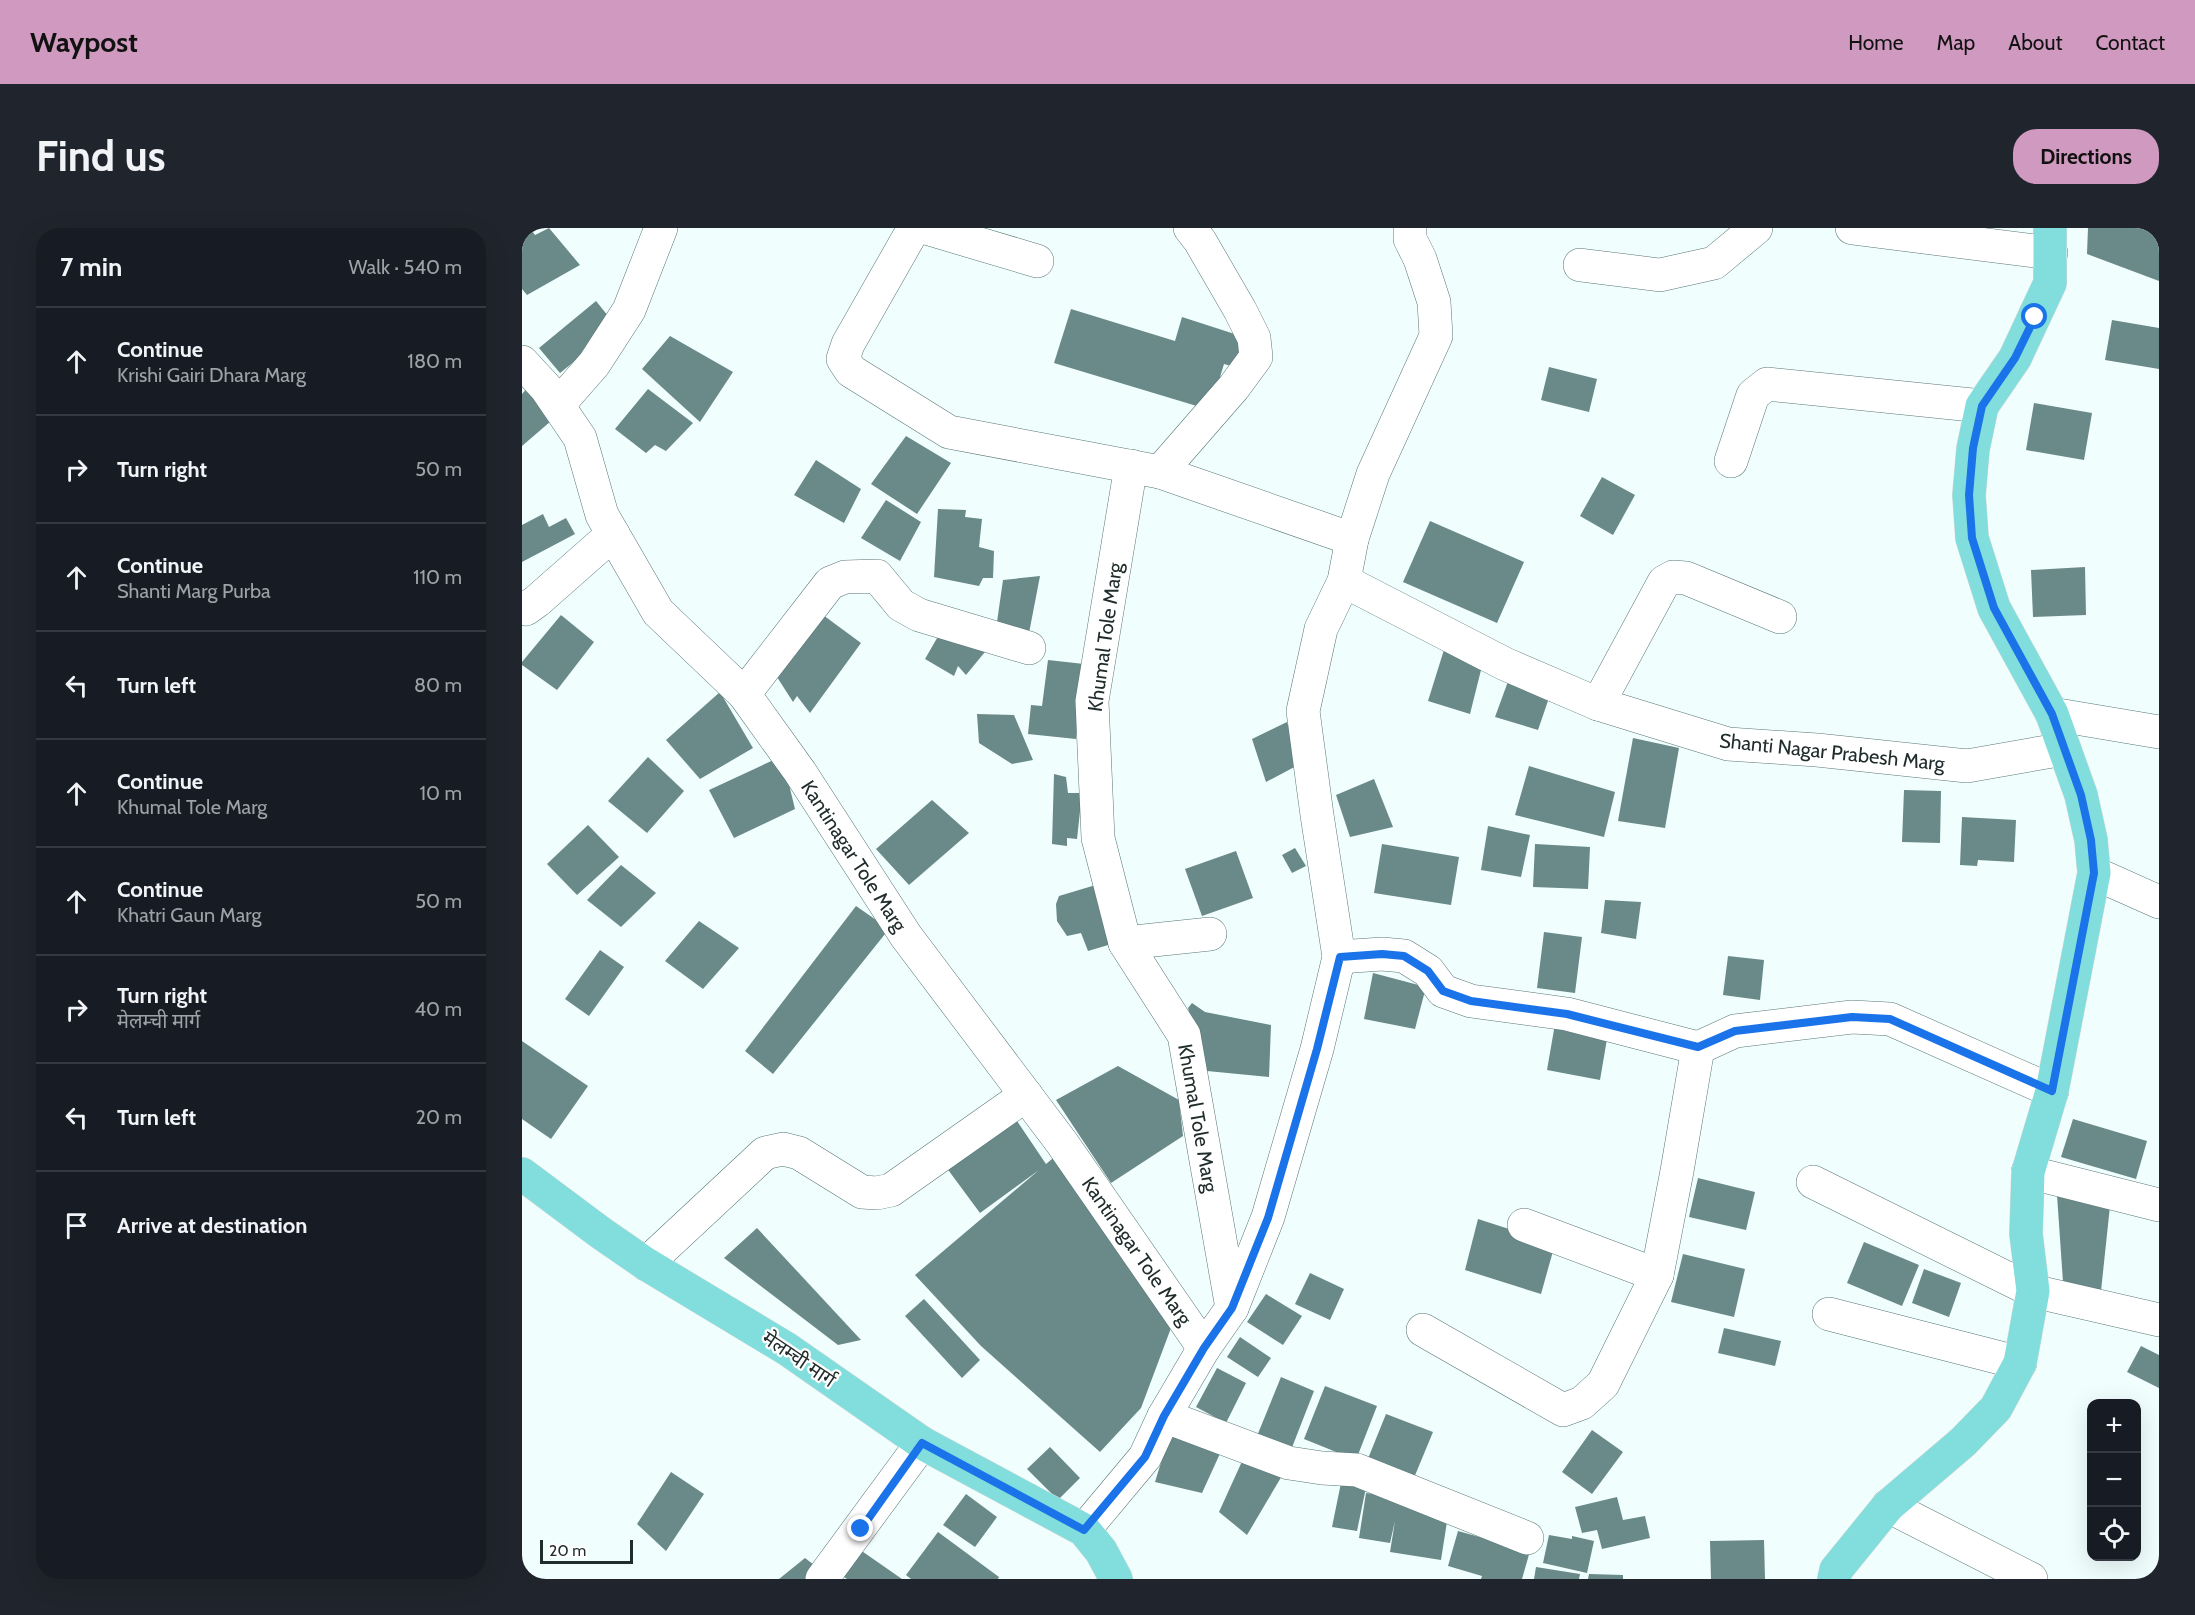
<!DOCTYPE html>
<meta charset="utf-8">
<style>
body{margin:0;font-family:Cabin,"Noto Sans Devanagari",sans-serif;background:#20242c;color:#f1f3f6}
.controls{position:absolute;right:18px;bottom:18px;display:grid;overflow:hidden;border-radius:12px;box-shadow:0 6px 24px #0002}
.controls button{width:54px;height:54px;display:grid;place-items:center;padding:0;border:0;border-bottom:2px solid #363941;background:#171b24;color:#f1f3f6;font:30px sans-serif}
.scale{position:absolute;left:18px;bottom:15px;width:93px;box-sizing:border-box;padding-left:6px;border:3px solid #202d2c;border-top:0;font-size:16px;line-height:21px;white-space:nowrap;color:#202d2c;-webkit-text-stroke:4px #fff;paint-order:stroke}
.stop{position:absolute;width:18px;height:18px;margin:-14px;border:4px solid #1a73e8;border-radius:50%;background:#fff}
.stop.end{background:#1a73e8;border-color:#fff;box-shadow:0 2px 6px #0008}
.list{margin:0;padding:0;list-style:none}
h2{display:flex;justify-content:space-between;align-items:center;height:78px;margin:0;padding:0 24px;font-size:26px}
h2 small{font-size:20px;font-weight:400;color:#9ea1a6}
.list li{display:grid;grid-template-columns:39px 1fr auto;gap:18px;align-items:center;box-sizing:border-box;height:108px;padding:0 24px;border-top:2px solid #363941}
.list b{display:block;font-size:22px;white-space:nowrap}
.list p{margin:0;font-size:20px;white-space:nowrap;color:#9ea1a6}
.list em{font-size:20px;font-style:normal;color:#9ea1a6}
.icon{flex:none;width:33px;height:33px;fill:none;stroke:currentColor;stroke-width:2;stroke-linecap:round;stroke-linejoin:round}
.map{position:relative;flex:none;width:1637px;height:1351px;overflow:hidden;border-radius:24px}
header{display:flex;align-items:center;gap:36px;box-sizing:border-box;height:84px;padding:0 30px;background:#d099c0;color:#111}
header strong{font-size:28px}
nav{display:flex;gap:33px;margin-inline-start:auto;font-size:21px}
.intro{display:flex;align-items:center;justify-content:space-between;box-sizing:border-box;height:144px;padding:0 36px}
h1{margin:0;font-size:42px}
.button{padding:15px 27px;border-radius:24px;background:#d099c0;color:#111;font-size:21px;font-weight:700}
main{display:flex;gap:36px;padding:0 36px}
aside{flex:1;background:#171b24;border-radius:24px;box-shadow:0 6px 24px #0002}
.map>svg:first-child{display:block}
.building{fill:#6a8989}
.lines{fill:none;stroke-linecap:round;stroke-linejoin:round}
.minor-casing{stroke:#597776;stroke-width:34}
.major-casing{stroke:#d7d9d9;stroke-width:34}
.minor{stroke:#fff;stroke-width:33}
.major{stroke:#81dedd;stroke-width:33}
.route{stroke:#1a73e8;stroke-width:8}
.labels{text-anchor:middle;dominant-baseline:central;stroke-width:4.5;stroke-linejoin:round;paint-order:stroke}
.street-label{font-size:20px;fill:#202d2c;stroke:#fff}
</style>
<header>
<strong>Waypost</strong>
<nav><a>Home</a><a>Map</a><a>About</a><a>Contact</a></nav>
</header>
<div class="intro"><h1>Find us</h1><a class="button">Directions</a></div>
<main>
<aside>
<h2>7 min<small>Walk · 540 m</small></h2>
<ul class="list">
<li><svg class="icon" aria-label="ahead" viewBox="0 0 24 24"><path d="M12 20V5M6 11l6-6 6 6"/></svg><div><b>Continue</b><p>Krishi Gairi Dhara Marg</p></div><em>180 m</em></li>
<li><svg class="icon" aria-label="right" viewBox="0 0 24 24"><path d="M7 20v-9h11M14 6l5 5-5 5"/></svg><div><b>Turn right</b></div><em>50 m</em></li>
<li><svg class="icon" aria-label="ahead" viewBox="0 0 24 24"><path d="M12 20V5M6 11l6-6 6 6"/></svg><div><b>Continue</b><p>Shanti Marg Purba</p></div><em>110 m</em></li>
<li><svg class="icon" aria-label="left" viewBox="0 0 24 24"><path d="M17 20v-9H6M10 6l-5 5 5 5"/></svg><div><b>Turn left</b></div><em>80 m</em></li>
<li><svg class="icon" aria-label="ahead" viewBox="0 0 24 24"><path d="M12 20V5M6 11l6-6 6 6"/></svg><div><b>Continue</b><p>Khumal Tole Marg</p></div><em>10 m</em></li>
<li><svg class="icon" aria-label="ahead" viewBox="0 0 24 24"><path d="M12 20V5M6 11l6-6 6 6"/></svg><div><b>Continue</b><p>Khatri Gaun Marg</p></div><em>50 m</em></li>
<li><svg class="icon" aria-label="right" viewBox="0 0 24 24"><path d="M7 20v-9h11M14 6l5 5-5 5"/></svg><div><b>Turn right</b><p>मेलम्ची मार्ग</p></div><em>40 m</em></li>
<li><svg class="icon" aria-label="left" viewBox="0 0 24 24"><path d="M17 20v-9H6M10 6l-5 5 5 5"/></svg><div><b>Turn left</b></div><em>20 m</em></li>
<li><svg class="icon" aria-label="arrive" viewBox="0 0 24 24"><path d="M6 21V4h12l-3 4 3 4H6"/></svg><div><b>Arrive at destination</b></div></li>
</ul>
</aside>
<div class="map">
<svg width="1637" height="1351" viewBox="0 0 1637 1351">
<rect width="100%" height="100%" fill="#f1fefe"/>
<g class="building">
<path d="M0,0h8l5,7 14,-7 31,37 -53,30 -5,-6z"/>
<path d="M1566,0h57l14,7v46l-72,-27z"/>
<path d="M74,73l21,26 -57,46 -21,-25z"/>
<path d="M549,81l104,32 7,-24 65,21 -9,30 -14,-4 -14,46 -156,-47z"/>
<path d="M1590,92l47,8v41l-54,-9z"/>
<path d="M148,108l63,36 -33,50 -58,-53z"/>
<path d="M1027,139l48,12 -8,33 -48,-12z"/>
<path d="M8,157l28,30 -36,31v-52z"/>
<path d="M126,161l45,34 -27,28 -11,-6 -9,8 -31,-24z"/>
<path d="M1512,175l58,10 -8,47 -58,-10z"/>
<path d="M384,208l45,27 -34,51 -46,-30z"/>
<path d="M294,232l45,29 -17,34 -50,-28z"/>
<path d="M1080,249l33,18 -22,40 -33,-19z"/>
<path d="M364,272l35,22 -21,39 -39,-23z"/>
<path d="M416,281l28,1 -1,7 17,2 -3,28 15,4 -1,27h-10l-4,8 -45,-9z"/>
<path d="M21,286l6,13 17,-9 9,16 -53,28v-37z"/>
<path d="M908,293l94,41 -27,61 -94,-41z"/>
<path d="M1563,339l1,48 -53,2 -2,-47z"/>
<path d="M518,348l-11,57 -32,-11 6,-42z"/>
<path d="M39,387l33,27 -37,48 -35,-25v-3z"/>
<path d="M301,387l38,28 -51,70 -13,-17 -4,6 -16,-25z"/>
<path d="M422,398l45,21 -23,28 -8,-9 -4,10 -29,-17z"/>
<path d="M926,409l36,21 -14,56 -42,-13z"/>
<path d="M526,432l36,4 -8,75 -48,-5 3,-29 11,1z"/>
<path d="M988,448l41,16 -13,38 -43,-13z"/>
<path d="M198,464l33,56 -53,31 -34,-39z"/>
<path d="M455,486l37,1 19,45 -21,4 -33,-21z"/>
<path d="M765,494l13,42 -34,18 -14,-43z"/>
<path d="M1111,510l46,10 -14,80 -47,-7z"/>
<path d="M260,528l13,53 -61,29 -25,-48z"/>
<path d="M126,529l36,34 -37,42 -39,-32z"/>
<path d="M1007,538l86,26 -11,45 -89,-22z"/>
<path d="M532,546l12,3 2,16h14l-5,46 -10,-1v8l-15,-2z"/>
<path d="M852,551l19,48 -43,10 -14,-42z"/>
<path d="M1382,562l37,1 -1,52 -38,-1z"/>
<path d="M410,572l37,33 -60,52 -33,-36z"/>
<path d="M1440,589l54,3 -2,42 -36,-2 -1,6 -17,-1z"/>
<path d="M66,597l31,32 -42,38 -30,-31z"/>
<path d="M966,598l42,9 -9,42 -40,-7z"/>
<path d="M860,616l77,13 -8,48 -77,-12z"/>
<path d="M1013,616l55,3 -2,42 -55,-2z"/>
<path d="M773,620l11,18 -14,7 -10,-18z"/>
<path d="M714,623l17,47 -51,18 -17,-47z"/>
<path d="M99,637l35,28 -35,34 -34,-27z"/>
<path d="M577,656l16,59 -27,8 -7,-18 -14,3 -10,-15 -1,-17 3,-8z"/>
<path d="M1083,672l36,2 -5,37 -35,-6z"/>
<path d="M334,678l33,23 -116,145 -28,-23z"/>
<path d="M177,693l40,27 -36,41 -38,-28z"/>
<path d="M1022,704l38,5 -7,56 -38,-5z"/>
<path d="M78,722l24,17 -35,49 -24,-17z"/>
<path d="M1206,728l36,4 -4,40 -37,-5z"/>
<path d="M851,745l53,14 -11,42 -51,-10z"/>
<path d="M670,775l13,9 66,13 -2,52 -62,-6 -19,-63z"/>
<path d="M1033,796l53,9 -8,47 -53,-10z"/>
<path d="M0,813l66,45 -37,53 -29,-20z"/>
<path d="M596,838l61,34 4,36 -72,47 -55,-83z"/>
<path d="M493,890l31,46 12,-10 116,166 -33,88 -41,44 -119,-106 -66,-71 124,-105 -59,43 -34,-46z"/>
<path d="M1551,891l74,22 -11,38 -75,-22z"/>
<path d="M1176,950l57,14 -9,38 -57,-13z"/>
<path d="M1535,967l53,11 -9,85 -38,-9z"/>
<path d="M956,991l77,25 -14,50 -76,-24z"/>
<path d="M235,1000l104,112 -23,5 -114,-87z"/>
<path d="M1342,1014l55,23 -17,41 -55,-23z"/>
<path d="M1161,1026l62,15 -11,48 -63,-15z"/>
<path d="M1402,1041l37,14 -12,34 -37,-14z"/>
<path d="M788,1045l34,16 -14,31 -35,-16z"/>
<path d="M744,1066l36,22 -19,29 -36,-23z"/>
<path d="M402,1071l56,61 -18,18 -57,-62z"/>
<path d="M1202,1100l57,13 -6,25 -57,-13z"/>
<path d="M718,1109l31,21 -13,19 -31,-20z"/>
<path d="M1619,1118l18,9v33l-32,-16z"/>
<path d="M695,1140l29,15 -20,40 -30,-16z"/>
<path d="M759,1149l33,14 -23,59 -34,-14z"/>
<path d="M803,1158l52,20 -21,54 -52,-21z"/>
<path d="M864,1186l47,18 -22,53 -46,-19z"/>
<path d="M649,1202l52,17 -21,46 -47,-11z"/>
<path d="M1070,1202l31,22 -31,42 -30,-22z"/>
<path d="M528,1219l30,31 -22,22 -31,-31z"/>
<path d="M722,1229l42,12 -39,66 -28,-23z"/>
<path d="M149,1244l33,22 -38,57 -29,-27z"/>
<path d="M821,1245l25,5 -11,53 -25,-4z"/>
<path d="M844,1265l55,8 28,8 -8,51 -51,-8 5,-31 -5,22 -31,-5z"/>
<path d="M444,1266l31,23 -22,30 -32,-22z"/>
<path d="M1095,1269l6,23 22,-4 5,22 -48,11 -5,-19 -15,3 -7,-26z"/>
<path d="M936,1303l72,20 -8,28h-41l1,-3 -34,-10z"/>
<path d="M416,1304l61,45 -1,2h-87l-5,-4z"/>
<path d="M1027,1307l23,4v-3l22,5 -7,32 -44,-10z"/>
<path d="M1242,1312l1,39h-54l-1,-38z"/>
<path d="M334,1319l46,32h-55l-9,-6z"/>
<path d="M283,1330l13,10 -12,11h-27z"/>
<path d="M1014,1339l44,7 -1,5h-45z"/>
<path d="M1067,1346l34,1v4h-35z"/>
</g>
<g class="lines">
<defs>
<g id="minor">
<path d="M392,0l-66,116 -5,15 8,12 98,61 211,40 74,-85 22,-30 -2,-19 -14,-28 -40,-69 -10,-13"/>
<path d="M404,0l111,33"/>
<path d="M1330,0l199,25"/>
<path d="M1058,37l80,10 54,-12 42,-35"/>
<path d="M0,134l24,26 34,50 22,77 56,97 86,82 56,78 106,164 156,207 142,205"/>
<path d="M36,177l36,-41 35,-54 32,-82"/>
<path d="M1209,233l22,-66 14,-11 215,22"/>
<path d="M638,244l192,67"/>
<path d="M822,353l161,83 93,40 130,40 89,6 150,16 97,-17"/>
<path d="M0,379l4,2 11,-8 76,-67"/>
<path d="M222,466l86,-111 15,-6 32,-1 24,29 18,10 110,33"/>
<path d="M1076,476l66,-122 9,-5 13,1 94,39"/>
<path d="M1530,486l107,18"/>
<path d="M1572,645l65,29"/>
<path d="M603,715l85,-9"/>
<path d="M817,729l43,-3 22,2 24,15 15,20 28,10 96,13 131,34 37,-17 117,-14 38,2 162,72"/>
<path d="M1506,944l131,33"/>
<path d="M1291,954l220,109 126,29"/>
<path d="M1002,997l133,50"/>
<path d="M124,1036l119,-111 18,-4 16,4 63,39 15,1 14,-3 135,-95"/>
<path d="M710,1080l36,-91 49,-168 22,-92 -22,-142 -14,-104 18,-82 23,-48 8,-42 21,-65 63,-138 -2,-34 -14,-43 -10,-20v-11"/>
<path d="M1307,1086l191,49"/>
<path d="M901,1102l140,80 19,-7 21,-19 54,-109 20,-104 21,-123"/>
<path d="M642,1188l125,47 33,5 35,2 170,68"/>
<path d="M1366,1278l143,73"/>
<path d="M562,1302l61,-73 19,-41 40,-68 28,-40 -48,-273 -59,-92 -27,-105 -6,-137 39,-235"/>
<path d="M300,1351l100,-136"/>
</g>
<g id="major">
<path d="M0,946l79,59 45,31 141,85 135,94 162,87 17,21 15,28"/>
<path d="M1312,1351l2,-9 52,-64 75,-64 33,-34 24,-45 13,-72 -7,-57 2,-62 24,-81 42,-218 -3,-33 -10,-45 -29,-81 -58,-106 -22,-70 -3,-43 4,-46 9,-43 33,-48 35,-75v-55"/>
</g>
</defs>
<use href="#minor" class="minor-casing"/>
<use href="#major" class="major-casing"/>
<use href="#minor" class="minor"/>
<use href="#major" class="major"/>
</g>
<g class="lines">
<path class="route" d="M339,1301l61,-86 162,87 61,-73 19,-41 40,-68 28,-40 36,-90 49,-169 23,-92 42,-3 22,2 24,15 15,20 28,10 96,13 131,33 37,-16 117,-14 38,2 162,72 42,-218 -3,-33 -10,-45 -29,-81 -58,-106 -22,-70 -3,-43 4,-47 9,-42 33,-48 20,-41"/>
</g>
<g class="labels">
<g class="street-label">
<text transform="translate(583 409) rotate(-82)">Khumal Tole Marg</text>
<text transform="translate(1310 524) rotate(6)">Shanti Nagar Prabesh Marg</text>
<text transform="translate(332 628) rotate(57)">Kantinagar Tole Marg</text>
<text transform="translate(676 890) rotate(80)">Khumal Tole Marg</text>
<text transform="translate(615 1023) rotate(55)">Kantinagar Tole Marg</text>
<text transform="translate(277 1131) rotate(34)">मेलम्ची मार्ग</text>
</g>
</g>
</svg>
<div class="controls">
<button>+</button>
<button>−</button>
<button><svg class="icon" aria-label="locate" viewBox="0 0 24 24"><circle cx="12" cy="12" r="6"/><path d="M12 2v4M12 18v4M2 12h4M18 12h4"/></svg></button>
</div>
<div class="scale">20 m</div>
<div class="stop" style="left:1513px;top:89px"></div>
<div class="stop end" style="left:339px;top:1301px"></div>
</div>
</main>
